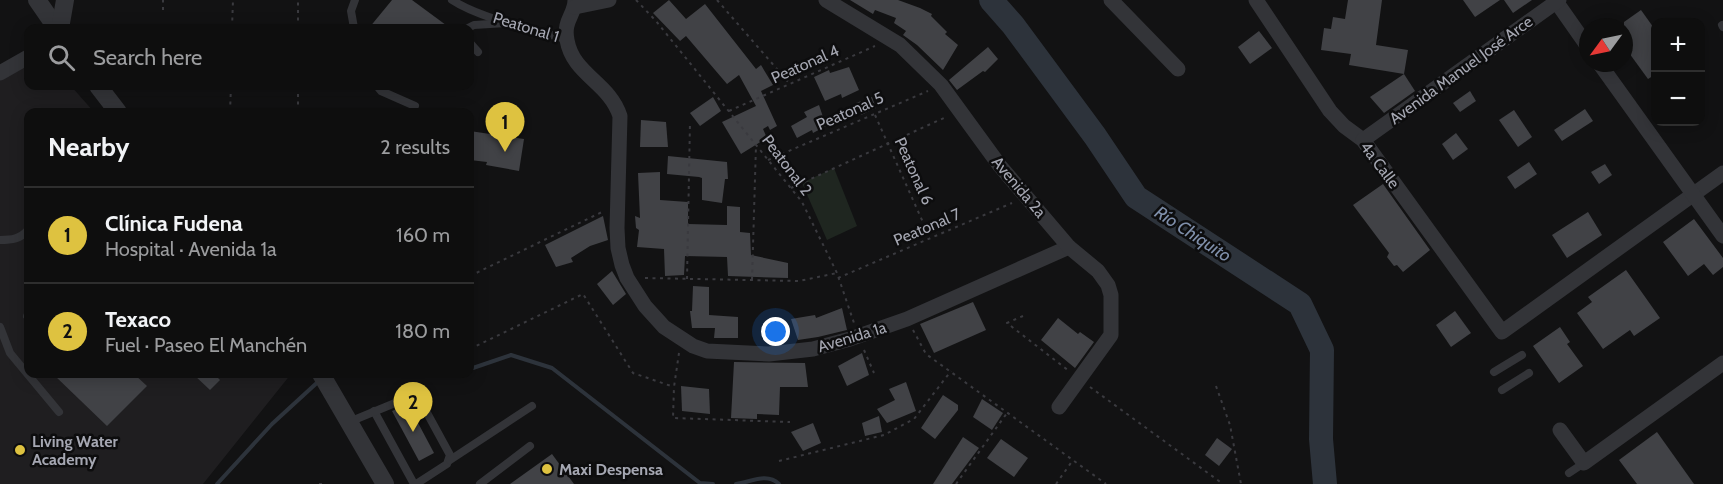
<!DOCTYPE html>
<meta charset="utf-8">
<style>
body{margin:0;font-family:Cabin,sans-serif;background:#171717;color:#f1f3f6}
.controls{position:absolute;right:18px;top:18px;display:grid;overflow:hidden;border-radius:12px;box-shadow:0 3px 15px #0003}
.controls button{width:54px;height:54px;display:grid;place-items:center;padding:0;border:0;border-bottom:2px solid #2e2e2e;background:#0e0e0e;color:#f1f3f6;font:30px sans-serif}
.compass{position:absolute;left:1579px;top:18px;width:54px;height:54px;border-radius:50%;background:#0e0e0e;box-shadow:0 3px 15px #0003;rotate:237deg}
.you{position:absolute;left:776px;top:332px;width:21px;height:21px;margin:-15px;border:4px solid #fff;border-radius:50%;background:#1a73e8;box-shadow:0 0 0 9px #1a73e833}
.badge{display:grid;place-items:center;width:39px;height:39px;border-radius:50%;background:#dec240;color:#111;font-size:20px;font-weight:700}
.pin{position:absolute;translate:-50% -50px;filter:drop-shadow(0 2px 3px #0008)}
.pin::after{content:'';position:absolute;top:32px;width:21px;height:18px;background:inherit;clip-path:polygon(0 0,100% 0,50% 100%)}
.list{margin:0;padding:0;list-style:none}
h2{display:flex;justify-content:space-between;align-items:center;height:78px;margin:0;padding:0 24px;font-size:26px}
h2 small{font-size:20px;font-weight:400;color:#9b9c9e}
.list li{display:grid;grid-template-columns:39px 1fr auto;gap:18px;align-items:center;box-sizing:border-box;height:96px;padding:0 24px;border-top:2px solid #2e2e2e}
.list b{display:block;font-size:22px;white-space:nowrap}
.list p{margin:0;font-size:20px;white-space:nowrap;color:#9b9c9e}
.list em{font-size:20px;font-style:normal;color:#9b9c9e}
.icon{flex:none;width:33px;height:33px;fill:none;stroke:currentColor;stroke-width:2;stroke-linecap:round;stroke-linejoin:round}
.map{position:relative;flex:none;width:1723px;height:484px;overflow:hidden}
.search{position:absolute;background:#0e0e0e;box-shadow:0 3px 15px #0003;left:24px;top:24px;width:450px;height:66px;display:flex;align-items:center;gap:15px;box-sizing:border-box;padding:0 21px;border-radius:12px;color:#9b9c9e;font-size:22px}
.panel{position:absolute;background:#0e0e0e;box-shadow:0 3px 15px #0003;left:24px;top:108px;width:450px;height:270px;border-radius:12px}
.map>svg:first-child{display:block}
.built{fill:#1f1e20}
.green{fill:#1f2620}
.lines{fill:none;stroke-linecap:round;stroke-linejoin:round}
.stream{stroke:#2d333b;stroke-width:4}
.river{stroke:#2d333b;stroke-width:24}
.building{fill:#414246}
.path{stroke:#3a3a3f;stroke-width:2;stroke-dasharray:3 4.5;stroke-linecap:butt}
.service{stroke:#333438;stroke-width:8}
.minor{stroke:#333438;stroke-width:15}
.tertiary{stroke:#333438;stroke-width:18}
.poi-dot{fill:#dec240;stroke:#0d0d0e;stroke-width:2}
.labels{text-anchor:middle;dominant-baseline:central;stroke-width:5;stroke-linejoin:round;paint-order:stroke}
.street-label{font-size:16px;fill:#a5a7b2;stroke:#0d0d0e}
.poi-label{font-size:16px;font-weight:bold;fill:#a5a7b2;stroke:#0d0d0e;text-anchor:start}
.water-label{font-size:18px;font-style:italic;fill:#7f8faa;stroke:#0d0d0e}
</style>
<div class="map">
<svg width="1723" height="484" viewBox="0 0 1723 484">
<rect width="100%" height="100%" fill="#121213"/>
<path class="built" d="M28,52v34h43l23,26h-66v262h263l-88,110h-203v-408z"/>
<path class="green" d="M834,168l23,58 -30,14 -25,-57z"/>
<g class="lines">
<g class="stream">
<path d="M470,369l41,-14 41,13 148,115 13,1"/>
<path d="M448,374h1"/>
<path d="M217,484l55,-60 48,-44"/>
<path d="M736,484c15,-2 31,-12 43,0"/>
</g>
<path class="river" d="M991,0l22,25 82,111 41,61 164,107 22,46 -1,89 4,45"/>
</g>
<g class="building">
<path d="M392,0h20l38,28h-81z"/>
<path d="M669,0l17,19 19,-15 51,65 5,-4 12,20 -12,6 16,35 -7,4 -2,-4 -5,3 4,9 -26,16 -19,-32 34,-16 -17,-31 -12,9 -41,-48 -6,5 -27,-28z"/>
<path d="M850,0h48l22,8 12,6 -1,2 16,16 -2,2 13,11 -15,25 -26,-25 -14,-10 3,-4 -12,-8 2,-5 -21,-8 -2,4z"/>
<path d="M1348,0h34l-6,45 32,5 -4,24 -55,-9 2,-11 -30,-4 3,-22 7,1 2,-12 12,2z"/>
<path d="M1463,0h37l-25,17z"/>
<path d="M1504,0h28l-19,13z"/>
<path d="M1641,10l15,21v43l-8,5 -24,-33v-24z"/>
<path d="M1259,31l13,17 -22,16 -12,-17z"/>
<path d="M988,47l10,12 -13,13 -2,-1 -26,19 -8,-10z"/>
<path d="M849,67l10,23 -17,8 -1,-4 -16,7 -11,-24 15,-7 1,3z"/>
<path d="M1404,74l11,17 -31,22 -14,-16z"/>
<path d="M1470,91l6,10 -16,11 -7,-9z"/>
<path d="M713,97l8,14 -21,15 -10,-13z"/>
<path d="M872,97l4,11 -15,7 -5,-12z"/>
<path d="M819,105l7,21 -13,7 -1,-3 -15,8 -6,-12 16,-9 -3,-5z"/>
<path d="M1585,109l8,12 -31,20 -8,-11z"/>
<path d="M1514,110l18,27 -14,10 -19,-27z"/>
<path d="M641,120l25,2 2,25h-28z"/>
<path d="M470,131l54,8 -5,32 -33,-6 1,-3 -17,-2z"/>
<path d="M1456,133l12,16 -15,11 -11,-16z"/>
<path d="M668,156l59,6 1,17h-3l-3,24 -20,-3v-22l-3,-1 -32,-3z"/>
<path d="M1529,162l8,12 -22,15 -8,-12z"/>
<path d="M1605,164l7,11 -13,9 -8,-12z"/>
<path d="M660,172v28l28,2v22l39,1v-19l13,1v25l10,1 1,22 37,8v15l-60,-2 -1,-19 -42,-1 -1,19 -19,1 -1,-27 -27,-2 2,-17 -3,-2 -1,-12 5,2 -2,-45z"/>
<path d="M1383,184l47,66 -27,22 -6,-7 -3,1 -7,-9 2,-4 -36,-48z"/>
<path d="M1588,212l14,23 -35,23 -15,-23z"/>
<path d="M603,216l5,24 -18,6 -19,12 2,4 -17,5 -11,-22z"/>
<path d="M1694,219l29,39v9l-10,8 -9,-11 -16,12 -25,-34z"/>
<path d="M1626,270l34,48 -26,18 -4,-6 -27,19 -26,-36 15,-11 -4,-5z"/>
<path d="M612,271l14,23 -13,11 -16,-21z"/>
<path d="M693,286l16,1v28l29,2v21h-24l1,-10h-23l-2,-17h2z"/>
<path d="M973,302l13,28 -52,23 -14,-29z"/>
<path d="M842,308l5,22 -29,7 -20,3 -7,-21 24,-4 1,3z"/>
<path d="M1455,311l16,22 -20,14 -15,-22z"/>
<path d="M1058,318l20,16 2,-2 14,10 -19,26 -34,-28z"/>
<path d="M1560,327l10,15 -3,2 16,22 -24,17 -26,-37z"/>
<path d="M862,353l7,22 -22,11 -9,-20z"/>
<path d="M734,362l71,1 3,24h-28l-1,28 -22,-1v5l-26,-1z"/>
<path d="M53,374h81l13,12 -40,40z"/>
<path d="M193,374h21l6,6 -10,10z"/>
<path d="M906,382l10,29 -29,12 -10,-14 18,-9 -6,-11z"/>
<path d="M681,386l28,3 1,25 -28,-3z"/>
<path d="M943,395l15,10v5l-23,29 -14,-11z"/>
<path d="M982,399l21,14 -11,17 -19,-13z"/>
<path d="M408,404l26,49 -15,8 -27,-50z"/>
<path d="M879,416l3,16 -17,4 -3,-13z"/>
<path d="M813,423l8,20 -18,8 -12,-19z"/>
<path d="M1657,432l37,52h-57l-18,-24z"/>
<path d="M963,437l16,11 -27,36h-19z"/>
<path d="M1217,438l15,11 -13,17 -14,-11z"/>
<path d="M1001,439l27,19 -14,19 -27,-19z"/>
<path d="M552,454l22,30h-64z"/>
</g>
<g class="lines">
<g class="path">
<path d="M636,0l20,21 146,181 35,71 17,50"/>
<path d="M717,0l73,84"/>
<path d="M163,10v-10"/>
<path d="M232,28l1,-28"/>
<path d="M298,28v-28"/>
<path d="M729,111l146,-65"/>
<path d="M230,112l1,-26"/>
<path d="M298,112v-26"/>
<path d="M875,115l55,123"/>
<path d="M768,160l160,-69"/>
<path d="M791,188l155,-71"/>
<path d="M470,276l134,-65"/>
<path d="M645,278l154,3 38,-8"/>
<path d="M838,278l174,-75"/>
<path d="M687,279l3,-157"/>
<path d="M752,280l4,-135"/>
<path d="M1023,316l-16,7 62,48"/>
<path d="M913,330l13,24 180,130"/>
<path d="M470,349l113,-55 50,79 41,14"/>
<path d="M864,350l10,23"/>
<path d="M679,353l-5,34 -1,31 117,4"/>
<path d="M1216,386l14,39 11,59"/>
<path d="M1090,387l133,97"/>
<path d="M779,461l105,-26 30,-16 37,-48"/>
<path d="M319,484h7"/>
<path d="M956,484l51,-71"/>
<path d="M1056,484l17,-24"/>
</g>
<g class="service">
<path d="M452,0c27,18 82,30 114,39"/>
<path d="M1722,25l1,2"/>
<path d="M354,28l-3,-17 4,-11"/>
<path d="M468,28l6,-3 32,-2"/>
<path d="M470,43l8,9"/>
<path d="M377,86l4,5 34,15"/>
<path d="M0,240c12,0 20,-1 28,-10"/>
<path d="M27,316l1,-2"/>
<path d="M0,327l10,26 49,59"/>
<path d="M1494,372l28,-17"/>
<path d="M1502,390l27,-17"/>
<path d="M374,411l40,73"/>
<path d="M349,422l63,-26 8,4 30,55 -3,9 -31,20"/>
<path d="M450,460l82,-54"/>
<path d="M1569,473l15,-10"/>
<path d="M480,484l50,-38"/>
</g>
<g class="minor">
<path d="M575,0c0,15 -12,20 -8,40 6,35 42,42 53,76l-3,112 1,20 4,17 5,13 18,28 19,21 29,19 14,5 62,3 44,-5 37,-10 57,-20 162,-72"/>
<path d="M826,0l74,45 41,40 59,81 69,81 29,24 10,14 3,10v40l-52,72"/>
<path d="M1111,0l67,69"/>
<path d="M1256,0l74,111 14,15 19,14 139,192 221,-159"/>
<path d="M1555,0l33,47"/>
<path d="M575,7l34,-7"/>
<path d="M1599,63l124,173"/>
<path d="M0,73l28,-16"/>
<path d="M1363,140l196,-140"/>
<path d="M1560,430l24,33 139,-100"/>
</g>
<g class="tertiary">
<path d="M37,0l18,26"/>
<path d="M61,23l4,-23"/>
<path d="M98,86l20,26"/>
<path d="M321,374l64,110"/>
</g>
</g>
<g class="poi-dot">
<circle cx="20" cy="450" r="6"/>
<circle cx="547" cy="469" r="6"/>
</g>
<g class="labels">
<g class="street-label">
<text transform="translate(526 27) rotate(17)">Peatonal 1</text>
<text transform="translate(805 64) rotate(-24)">Peatonal 4</text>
<text transform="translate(1461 70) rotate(-36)">Avenida Manuel José Arce</text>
<text transform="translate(850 111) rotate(-24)">Peatonal 5</text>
<text transform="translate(787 165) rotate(53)">Peatonal 2</text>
<text transform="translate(1380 165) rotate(53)">4a Calle</text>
<text transform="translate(914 171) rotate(66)">Peatonal 6</text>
<text transform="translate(1019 187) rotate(50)">Avenida 2a</text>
<text transform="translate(927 227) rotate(-23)">Peatonal 7</text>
<text transform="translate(852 337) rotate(-17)">Avenida 1a</text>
</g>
<g class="poi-label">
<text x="32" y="441">Living Water<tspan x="32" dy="18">Academy</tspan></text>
<text x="559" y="469">Maxi Despensa</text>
</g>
<g class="water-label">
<text transform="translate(1193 234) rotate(33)">Río Chiquito</text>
</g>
</g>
</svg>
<div class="controls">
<button>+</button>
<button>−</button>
</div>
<svg class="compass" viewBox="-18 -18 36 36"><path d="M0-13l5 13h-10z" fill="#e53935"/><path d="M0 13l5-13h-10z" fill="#9b9c9e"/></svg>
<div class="you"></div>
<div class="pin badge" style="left:505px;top:152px">1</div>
<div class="pin badge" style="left:413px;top:432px">2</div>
<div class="search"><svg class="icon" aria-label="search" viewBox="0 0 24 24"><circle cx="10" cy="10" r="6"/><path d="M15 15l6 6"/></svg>Search here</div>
<section class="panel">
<h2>Nearby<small>2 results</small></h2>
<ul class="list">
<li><span class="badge">1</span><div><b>Clínica Fudena</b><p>Hospital · Avenida 1a</p></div><em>160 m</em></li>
<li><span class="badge">2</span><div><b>Texaco</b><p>Fuel · Paseo El Manchén</p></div><em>180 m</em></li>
</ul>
</section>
</div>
